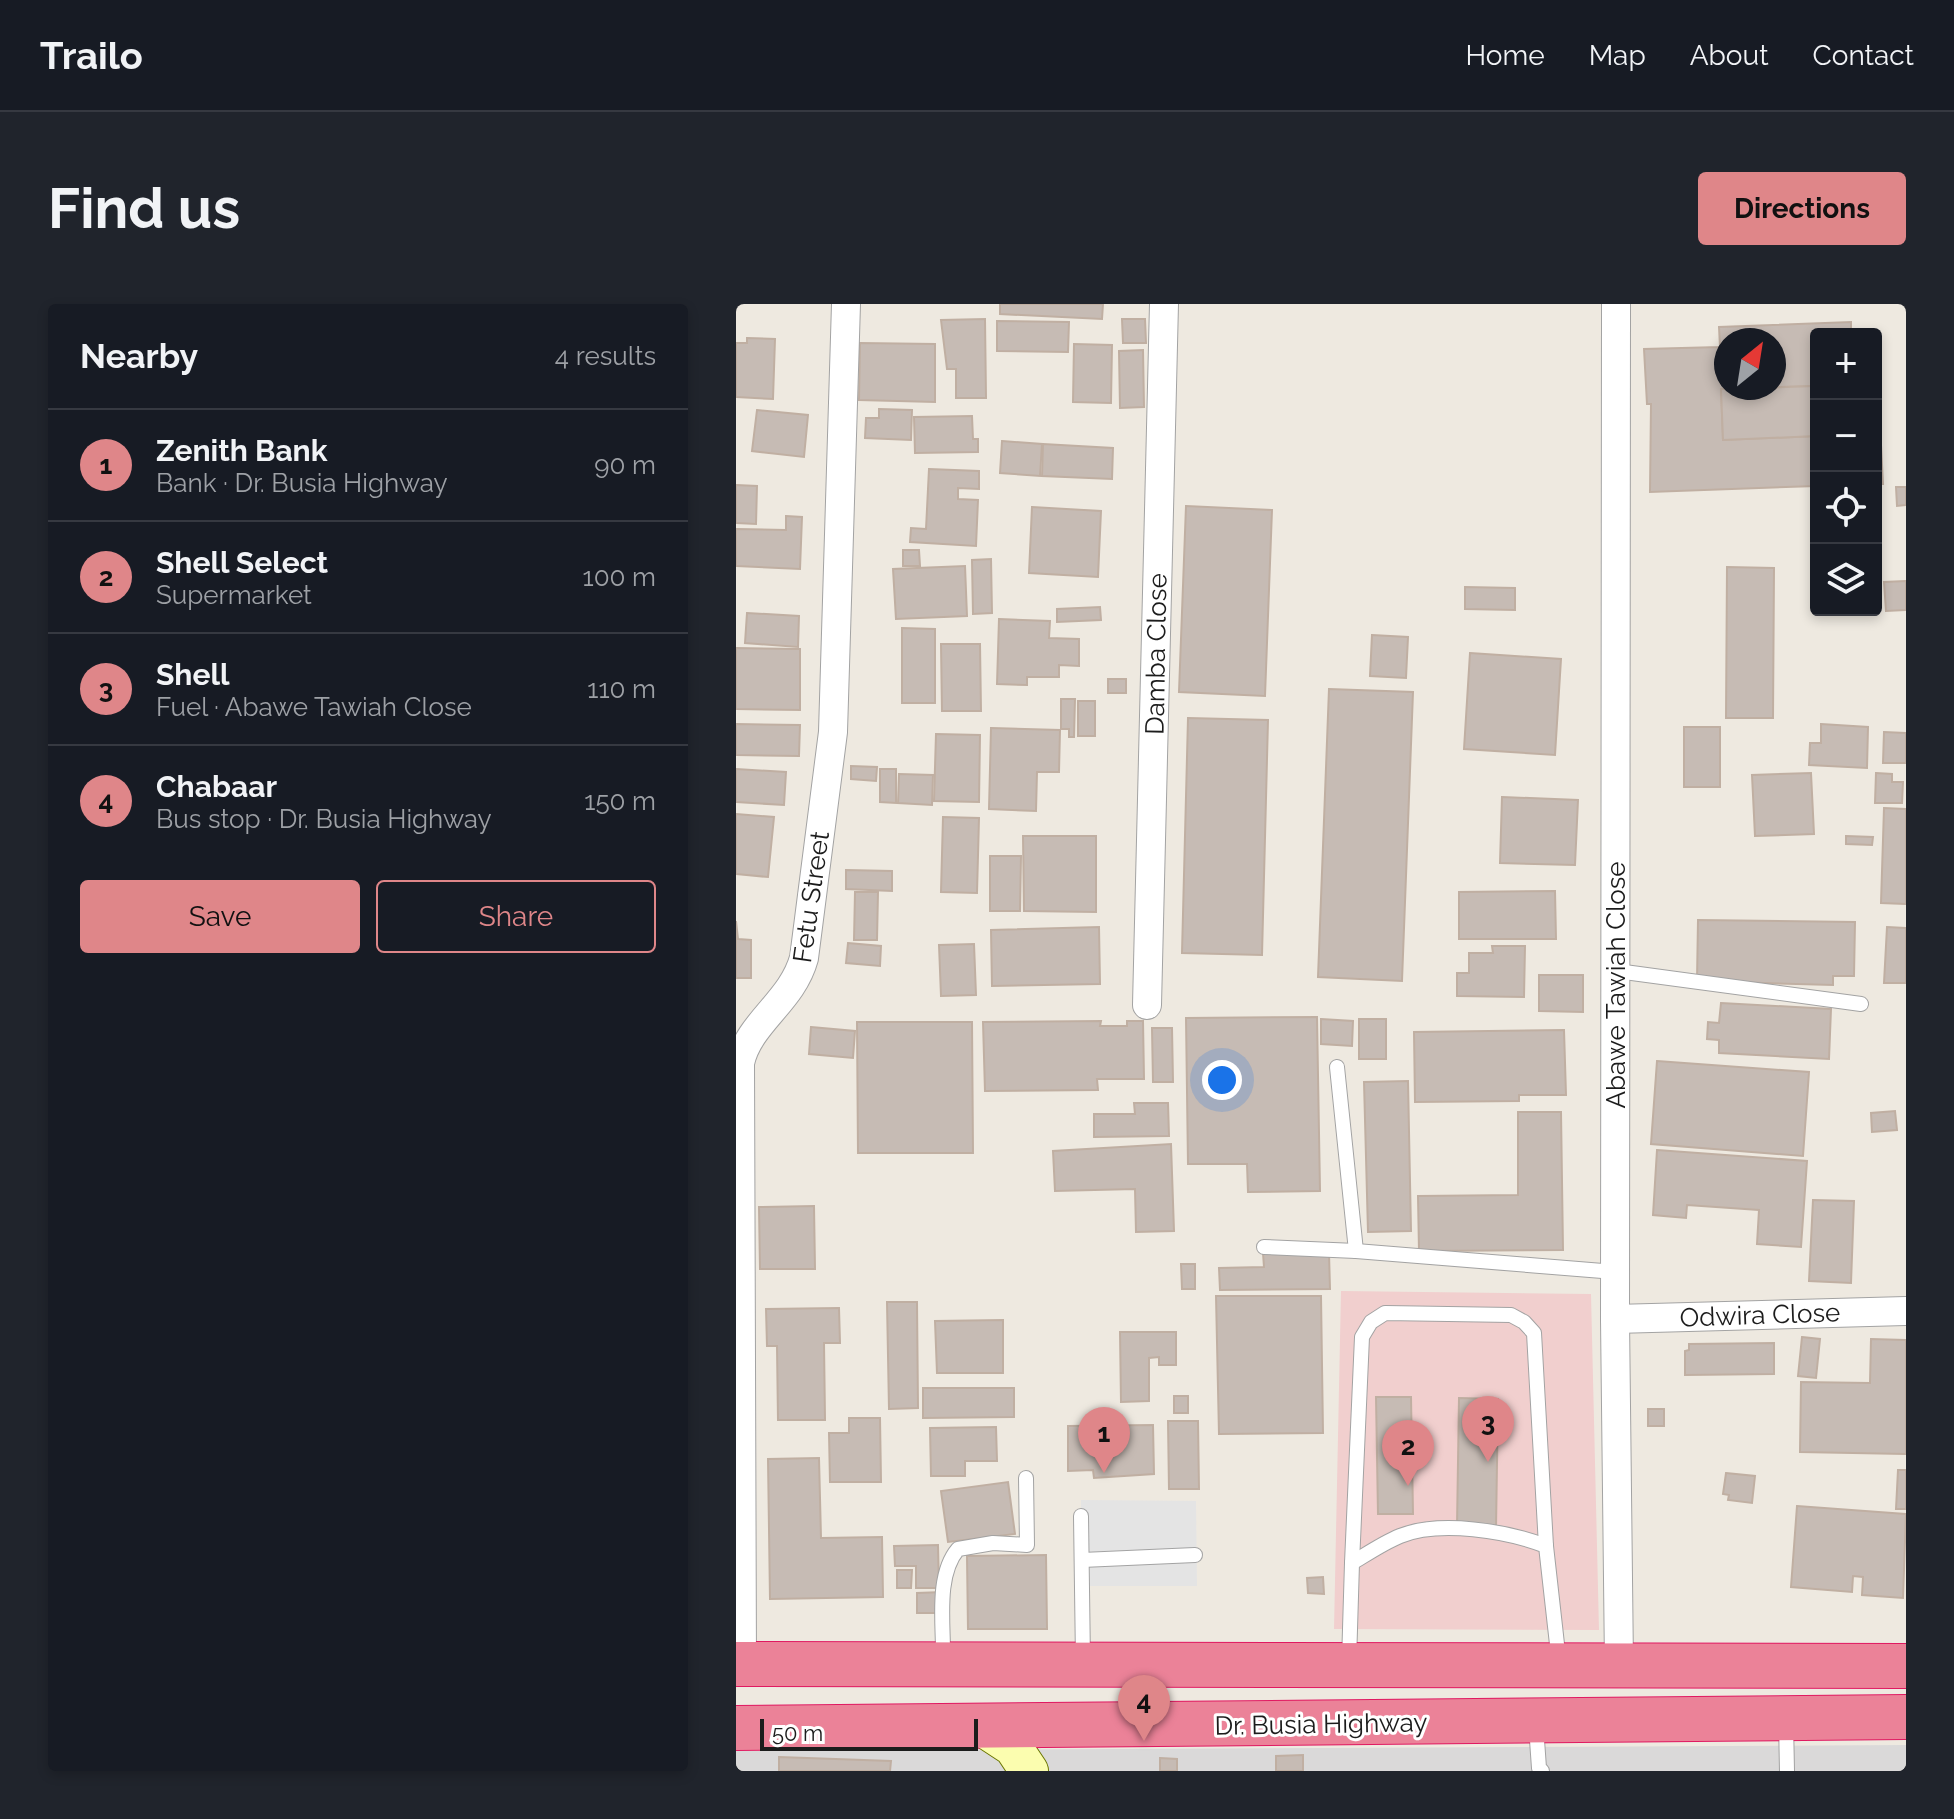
<!DOCTYPE html>
<meta charset="utf-8">
<style>
body{margin:0;font-family:Raleway,sans-serif;background:#20242c;color:#f1f3f6}
.controls{position:absolute;right:24px;top:24px;display:grid;overflow:hidden;border-radius:8px;box-shadow:0 4px 12px #0003}
.controls button{width:72px;height:72px;display:grid;place-items:center;padding:0;border:0;border-bottom:2px solid #363941;background:#171b24;color:#f1f3f6;font:40px sans-serif}
.compass{position:absolute;left:978px;top:24px;width:72px;height:72px;border-radius:50%;background:#171b24;box-shadow:0 4px 12px #0003;rotate:30deg}
.scale{position:absolute;left:24px;bottom:20px;width:218px;box-sizing:border-box;padding-left:8px;border:4px solid #1c1c1c;border-top:0;font-size:22px;line-height:28px;white-space:nowrap;color:#1c1c1c;-webkit-text-stroke:6px #fff;paint-order:stroke}
.you{position:absolute;left:486px;top:776px;width:28px;height:28px;margin:-20px;border:6px solid #fff;border-radius:50%;background:#1a73e8;box-shadow:0 0 0 12px #1a73e833}
.badge{display:grid;place-items:center;width:52px;height:52px;border-radius:50%;background:#df8689;color:#111;font-size:26px;font-weight:700}
.pin{position:absolute;translate:-50% -66px;filter:drop-shadow(0 2px 4px #0008)}
.pin::after{content:'';position:absolute;top:42px;width:28px;height:24px;background:inherit;clip-path:polygon(0 0,100% 0,50% 100%)}
.list{margin:0;padding:0;list-style:none}
h2{display:flex;justify-content:space-between;align-items:center;height:104px;margin:0;padding:0 32px;font-size:34px}
h2 small{font-size:26px;font-weight:400;color:#9ea1a6}
.list li{display:grid;grid-template-columns:52px 1fr auto;gap:24px;align-items:center;box-sizing:border-box;height:112px;padding:0 32px;border-top:2px solid #363941}
.list b{display:block;font-size:30px;white-space:nowrap}
.list p{margin:0;font-size:26px;white-space:nowrap;color:#9ea1a6}
.list em{font-size:26px;font-style:normal;color:#9ea1a6}
.actions{display:flex;gap:16px;padding:24px 32px}
.actions a{flex:1;padding:18px 0;border:2px solid #df8689;border-radius:8px;text-align:center;font-size:28px;color:#df8689}
.actions .main{background:#df8689;color:#111}
.icon{flex:none;width:44px;height:44px;fill:none;stroke:currentColor;stroke-width:2;stroke-linecap:round;stroke-linejoin:round}
.map{position:relative;flex:none;width:1170px;height:1467px;overflow:hidden;border-radius:8px}
header{display:flex;align-items:center;gap:48px;box-sizing:border-box;height:112px;padding:0 40px;background:#171b24;border-bottom:2px solid #363941}
header strong{font-size:38px}
nav{display:flex;gap:44px;margin-inline-start:auto;font-size:28px}
.intro{display:flex;align-items:center;justify-content:space-between;box-sizing:border-box;height:192px;padding:0 48px}
h1{margin:0;font-size:56px}
.button{padding:20px 36px;border-radius:8px;background:#df8689;color:#111;font-size:28px;font-weight:700}
main{display:flex;gap:48px;padding:0 48px}
aside{flex:1;background:#171b24;border-radius:8px;box-shadow:0 4px 12px #0003}
.map>svg:first-child{display:block}
.residential{fill:#dad9d9}
.commercial{fill:#f1cfce}
.parking{fill:#e4e4e4}
.building{fill:#c6bbb4;stroke:#c0afa2;stroke-width:2}
.lines{fill:none;stroke-linecap:round;stroke-linejoin:round}
.lane-casing{stroke:#a3a3a3;stroke-width:16}
.street-casing{stroke:#a3a3a3;stroke-width:30}
.secondary-casing{stroke:#6b7600;stroke-width:40}
.highway-casing{stroke:#e01961;stroke-width:46}
.lane{stroke:#fff;stroke-width:14}
.street{stroke:#fff;stroke-width:28}
.secondary{stroke:#fbfdaf;stroke-width:38}
.highway{stroke:#eb8298;stroke-width:44}
.labels{text-anchor:middle;dominant-baseline:central;stroke-width:6;stroke-linejoin:round;paint-order:stroke}
.street-label{font-size:26px;fill:#1c1c1c;stroke:#fff}
</style>
<header>
<strong>Trailo</strong>
<nav><a>Home</a><a>Map</a><a>About</a><a>Contact</a></nav>
</header>
<div class="intro"><h1>Find us</h1><a class="button">Directions</a></div>
<main>
<aside>
<h2>Nearby<small>4 results</small></h2>
<ul class="list">
<li><span class="badge">1</span><div><b>Zenith Bank</b><p>Bank · Dr. Busia Highway</p></div><em>90 m</em></li>
<li><span class="badge">2</span><div><b>Shell Select</b><p>Supermarket</p></div><em>100 m</em></li>
<li><span class="badge">3</span><div><b>Shell</b><p>Fuel · Abawe Tawiah Close</p></div><em>110 m</em></li>
<li><span class="badge">4</span><div><b>Chabaar</b><p>Bus stop · Dr. Busia Highway</p></div><em>150 m</em></li>
</ul>
<div class="actions"><a class="main">Save</a><a>Share</a></div>
</aside>
<div class="map">
<svg width="1170" height="1467" viewBox="0 0 1170 1467">
<rect width="100%" height="100%" fill="#eee9e0"/>
<path class="residential" d="M1170,1441v26h-1170v-20z"/>
<path class="commercial" d="M605,987l250,3 8,336 -265,-1z"/>
<path class="parking" d="M345,1196l115,1 1,85h-116z"/>
<g class="building">
<path d="M264,0h103l-1,15 -102,-5z"/>
<path d="M249,15l1,79h-30v-29h-9l-6,-49z"/>
<path d="M386,15h23l1,24h-23z"/>
<path d="M261,17l72,1 -1,30 -71,-1z"/>
<path d="M1115,18v12h-35v52l-42,1v-47h-48v48h27l-32,1 2,51 93,-4v50l-166,6 1,-88h-4l-3,-55 76,-2 -1,-20z"/>
<path d="M11,34l28,1 -2,60 -37,-2v-54h11z"/>
<path d="M124,39l75,1v58l-76,-2z"/>
<path d="M338,40l38,1 -1,58 -38,-1z"/>
<path d="M407,46l1,57 -24,1 -1,-57z"/>
<path d="M1080,82v50l-93,4 -2,-51z"/>
<path d="M143,105l33,1 -1,30 -46,-2 1,-20h13z"/>
<path d="M21,106l51,5 -4,42 -52,-6z"/>
<path d="M236,112l1,23h5v13l-63,1 -1,-36z"/>
<path d="M266,137l40,3 -2,32 -40,-3z"/>
<path d="M1140,137v5l5,-1 2,39h-7z"/>
<path d="M307,140l70,4 -1,31 -70,-3z"/>
<path d="M193,165l50,2v18l-21,-1v11l20,1 -2,46 -66,-4 1,-14 15,1z"/>
<path d="M0,181l21,1 -1,38 -20,-1z"/>
<path d="M1160,183h10v18l-9,1z"/>
<path d="M450,202l86,4 -7,186 -86,-4z"/>
<path d="M296,203l69,4 -3,66 -69,-4z"/>
<path d="M50,212l16,1 -2,52 -64,-3v-37l50,1z"/>
<path d="M167,246h16l1,16h-17z"/>
<path d="M255,255l1,54 -19,1 -1,-54z"/>
<path d="M229,262l2,50 -71,3 -3,-50z"/>
<path d="M991,263l47,1 -1,150h-47z"/>
<path d="M1170,277v29l-20,1 -2,-29z"/>
<path d="M729,283l50,1v22l-50,-1z"/>
<path d="M364,303l1,13 -44,2v-13z"/>
<path d="M11,309l52,3 -1,31 -53,-4z"/>
<path d="M263,315l51,2 -1,17 30,1v27l-20,-1v12h-32v8l-30,-1z"/>
<path d="M166,324l33,1v74h-33z"/>
<path d="M636,331l36,2 -2,41 -36,-2z"/>
<path d="M205,340h39l1,67h-39z"/>
<path d="M0,344l64,1v61l-64,-1z"/>
<path d="M734,349l91,6 -6,96 -91,-6z"/>
<rect x="372" y="375" width="18" height="14"/>
<path d="M593,385l84,3 -11,289 -84,-4z"/>
<path d="M325,395h14l-1,38h-5v-8h-8z"/>
<rect x="342" y="397" width="17" height="35"/>
<path d="M452,414l80,2 -6,235 -80,-2z"/>
<path d="M0,420l64,1 -1,31 -63,-1z"/>
<path d="M1085,420l47,3 -1,41 -58,-3 1,-22h11z"/>
<rect x="948" y="423" width="36" height="60"/>
<path d="M255,424l69,2 -1,42h-22l-1,39 -47,-2z"/>
<path d="M1148,428l22,1v30h-23z"/>
<path d="M200,430l44,1 -1,67 -45,-1z"/>
<path d="M115,462l26,1 -1,14 -25,-2z"/>
<path d="M0,465l50,3 -2,33 -48,-3z"/>
<path d="M144,465h16v34l-16,-1z"/>
<path d="M1075,469l3,61 -59,2 -3,-61z"/>
<path d="M1140,469l16,1v8h11l-1,21h-27z"/>
<path d="M163,470l34,1 -1,30 -34,-2z"/>
<path d="M766,493l76,3 -3,65 -75,-2z"/>
<path d="M1148,504l22,1v95l-25,-1z"/>
<path d="M0,510l38,3 -6,60 -32,-3z"/>
<path d="M207,513l36,1 -2,75 -36,-1z"/>
<path d="M287,532h73v76l-72,-1z"/>
<path d="M1110,532l27,1 -1,8 -26,-1z"/>
<path d="M254,552h31l-1,55h-30z"/>
<path d="M110,566l46,1v20l-46,-2z"/>
<path d="M819,587l1,48h-97v-47z"/>
<path d="M119,588h23l-1,48h-23z"/>
<path d="M962,616l157,2 -1,54h-21v9l-136,-4z"/>
<path d="M0,617l2,18 13,1v38h-15z"/>
<path d="M363,623l1,57 -108,2 -1,-56z"/>
<path d="M1151,623l19,1v55h-22z"/>
<path d="M112,639l33,3 -1,20 -34,-3z"/>
<path d="M238,640l2,51 -35,1 -2,-51z"/>
<path d="M756,642h33l-1,51 -67,-1v-23h12v-20h24z"/>
<path d="M803,671h44v37l-44,-1z"/>
<path d="M985,699l110,6 -2,50 -110,-6v-13l-12,-1 1,-17 11,1z"/>
<path d="M581,713l3,174 -72,1 -1,-28h-59l-2,-146z"/>
<path d="M585,715l32,2 -1,25 -31,-2z"/>
<rect x="623" y="715" width="27" height="40"/>
<path d="M365,717l-1,5h27v-5h16l1,58h-47l1,11 -113,1 -2,-69z"/>
<path d="M121,718h115l1,131h-115z"/>
<path d="M75,723l44,4 -2,27 -44,-4z"/>
<path d="M416,724h20l1,54h-20z"/>
<path d="M828,726l2,65h-47v6l-104,1 -1,-70z"/>
<path d="M921,757l152,11 -6,84 -152,-12z"/>
<path d="M672,777l3,150 -43,1 -4,-150z"/>
<path d="M398,799h34l1,33 -75,1v-23h41z"/>
<path d="M1159,807l2,19 -25,2 -1,-19z"/>
<path d="M782,808h43l2,138 -144,1 -1,-55 100,-1z"/>
<path d="M435,840l3,87 -38,1 -1,-43 -80,2 -2,-40z"/>
<path d="M921,846l150,11 -6,86 -44,-3 2,-34 -72,-5 -1,13 -33,-3z"/>
<path d="M1077,896l41,1 -3,82 -42,-2z"/>
<path d="M78,902l1,63h-55l-1,-62z"/>
<path d="M527,949h66l1,36 -110,1 -1,-22 45,-1z"/>
<path d="M445,960h14v25h-13z"/>
<path d="M480,992h105l2,137 -104,1z"/>
<path d="M151,998h30l1,106 -29,1z"/>
<path d="M103,1004l1,35h-16l1,77h-47l-1,-74h-10l-1,-37z"/>
<path d="M267,1016v53h-66l-2,-52z"/>
<path d="M384,1028h56v33h-17v-8l-10,1v43l-28,1z"/>
<path d="M1066,1033l18,2 -4,39 -18,-2z"/>
<path d="M1135,1035l35,1v114l-106,-2 1,-70 69,1z"/>
<path d="M1038,1039v31l-89,1v-24l4,-1v-6z"/>
<path d="M187,1084h91v29l-91,1z"/>
<rect x="438" y="1092" width="14" height="17"/>
<path d="M640,1093h35l2,117h-35z"/>
<path d="M723,1094l39,1 -2,129 -39,-1z"/>
<rect x="912" y="1105" width="16" height="17"/>
<path d="M113,1114h31l1,64h-51l-1,-49h20z"/>
<path d="M432,1117h30l1,68h-30z"/>
<path d="M417,1121l1,49 -60,4 -1,-8 -25,1v-45z"/>
<path d="M260,1123l1,34h-32v15h-34l-1,-48z"/>
<path d="M83,1154l2,80 61,-1 1,60 -113,2 -2,-140z"/>
<path d="M1162,1166h8v39h-10z"/>
<path d="M990,1169l29,3 -3,27 -24,-3 1,-5 -6,-1z"/>
<path d="M272,1178l7,52 -67,8 -7,-51z"/>
<path d="M1061,1202l109,8 -3,84 -41,-3 1,-18 -10,-1 -1,16 -61,-5z"/>
<path d="M202,1241l1,43h-23v-22h-21l-1,-20z"/>
<path d="M310,1251l1,74h-79l-1,-73z"/>
<path d="M161,1266h15l-1,18h-14z"/>
<path d="M587,1273l1,17 -16,-1 -1,-15z"/>
<path d="M207,1288l1,21h-27v-20z"/>
<path d="M567,1451v16h-27v-15z"/>
<path d="M43,1453l112,4 -1,10h-111z"/>
<path d="M424,1454l17,1v12h-17z"/>
</g>
<g class="lines">
<defs>
<g id="lane">
<path d="M881,667l244,33"/>
<path d="M601,763l19,184"/>
<path d="M528,943l92,4 259,21"/>
<path d="M345,1212l2,145"/>
<path d="M346,1256l113,-5"/>
<path d="M616,1259l10,-226 9,-15 14,-9 126,2 13,7 10,11 12,213"/>
<path d="M207,1356c1,-34 -8,-84 15,-111l35,-6 34,2 -1,-67"/>
<path d="M613,1358l3,-99c15,-9 31,-20 48,-27 40,-16 107,-5 146,10l13,116"/>
<path d="M1050,1418l1,49"/>
<path d="M800,1422l3,42 3,3"/>
</g>
<g id="street">
<path d="M880,0l-1,1015 4,346"/>
<path d="M411,701l17,-701"/>
<path d="M879,1015l291,-8"/>
<path d="M6,1359l-2,-600c9,-41 52,-61 64,-105l29,-226 13,-428"/>
</g>
<path id="secondary" d="M248,1424l29,19 16,24"/>
<g id="highway">
<path d="M0,1360l1170,2"/>
<path d="M0,1424l1170,-11"/>
</g>
</defs>
<use href="#lane" class="lane-casing"/>
<use href="#street" class="street-casing"/>
<use href="#secondary" class="secondary-casing"/>
<use href="#highway" class="highway-casing"/>
<use href="#lane" class="lane"/>
<use href="#street" class="street"/>
<use href="#secondary" class="secondary"/>
<use href="#highway" class="highway"/>
</g>
<g class="labels">
<g class="street-label">
<text transform="translate(420 350) rotate(-89)">Damba Close</text>
<text transform="translate(75 593) rotate(-82)">Fetu Street</text>
<text transform="translate(880 681) rotate(-90)">Abawe Tawiah Close</text>
<text transform="translate(1024 1011) rotate(-2)">Odwira Close</text>
<text transform="translate(585 1420) rotate(-1)">Dr. Busia Highway</text>
</g>
</g>
</svg>
<div class="controls">
<button>+</button>
<button>−</button>
<button><svg class="icon" aria-label="locate" viewBox="0 0 24 24"><circle cx="12" cy="12" r="6"/><path d="M12 2v4M12 18v4M2 12h4M18 12h4"/></svg></button>
<button><svg class="icon" aria-label="layers" viewBox="0 0 24 24"><path d="M12 4l9 5-9 5-9-5zM3 14l9 5 9-5"/></svg></button>
</div>
<svg class="compass" viewBox="-18 -18 36 36"><path d="M0-13l5 13h-10z" fill="#e53935"/><path d="M0 13l5-13h-10z" fill="#9ea1a6"/></svg>
<div class="scale">50 m</div>
<div class="you"></div>
<div class="pin badge" style="left:368px;top:1169px">1</div>
<div class="pin badge" style="left:672px;top:1182px">2</div>
<div class="pin badge" style="left:752px;top:1158px">3</div>
<div class="pin badge" style="left:408px;top:1437px">4</div>
</div>
</main>
